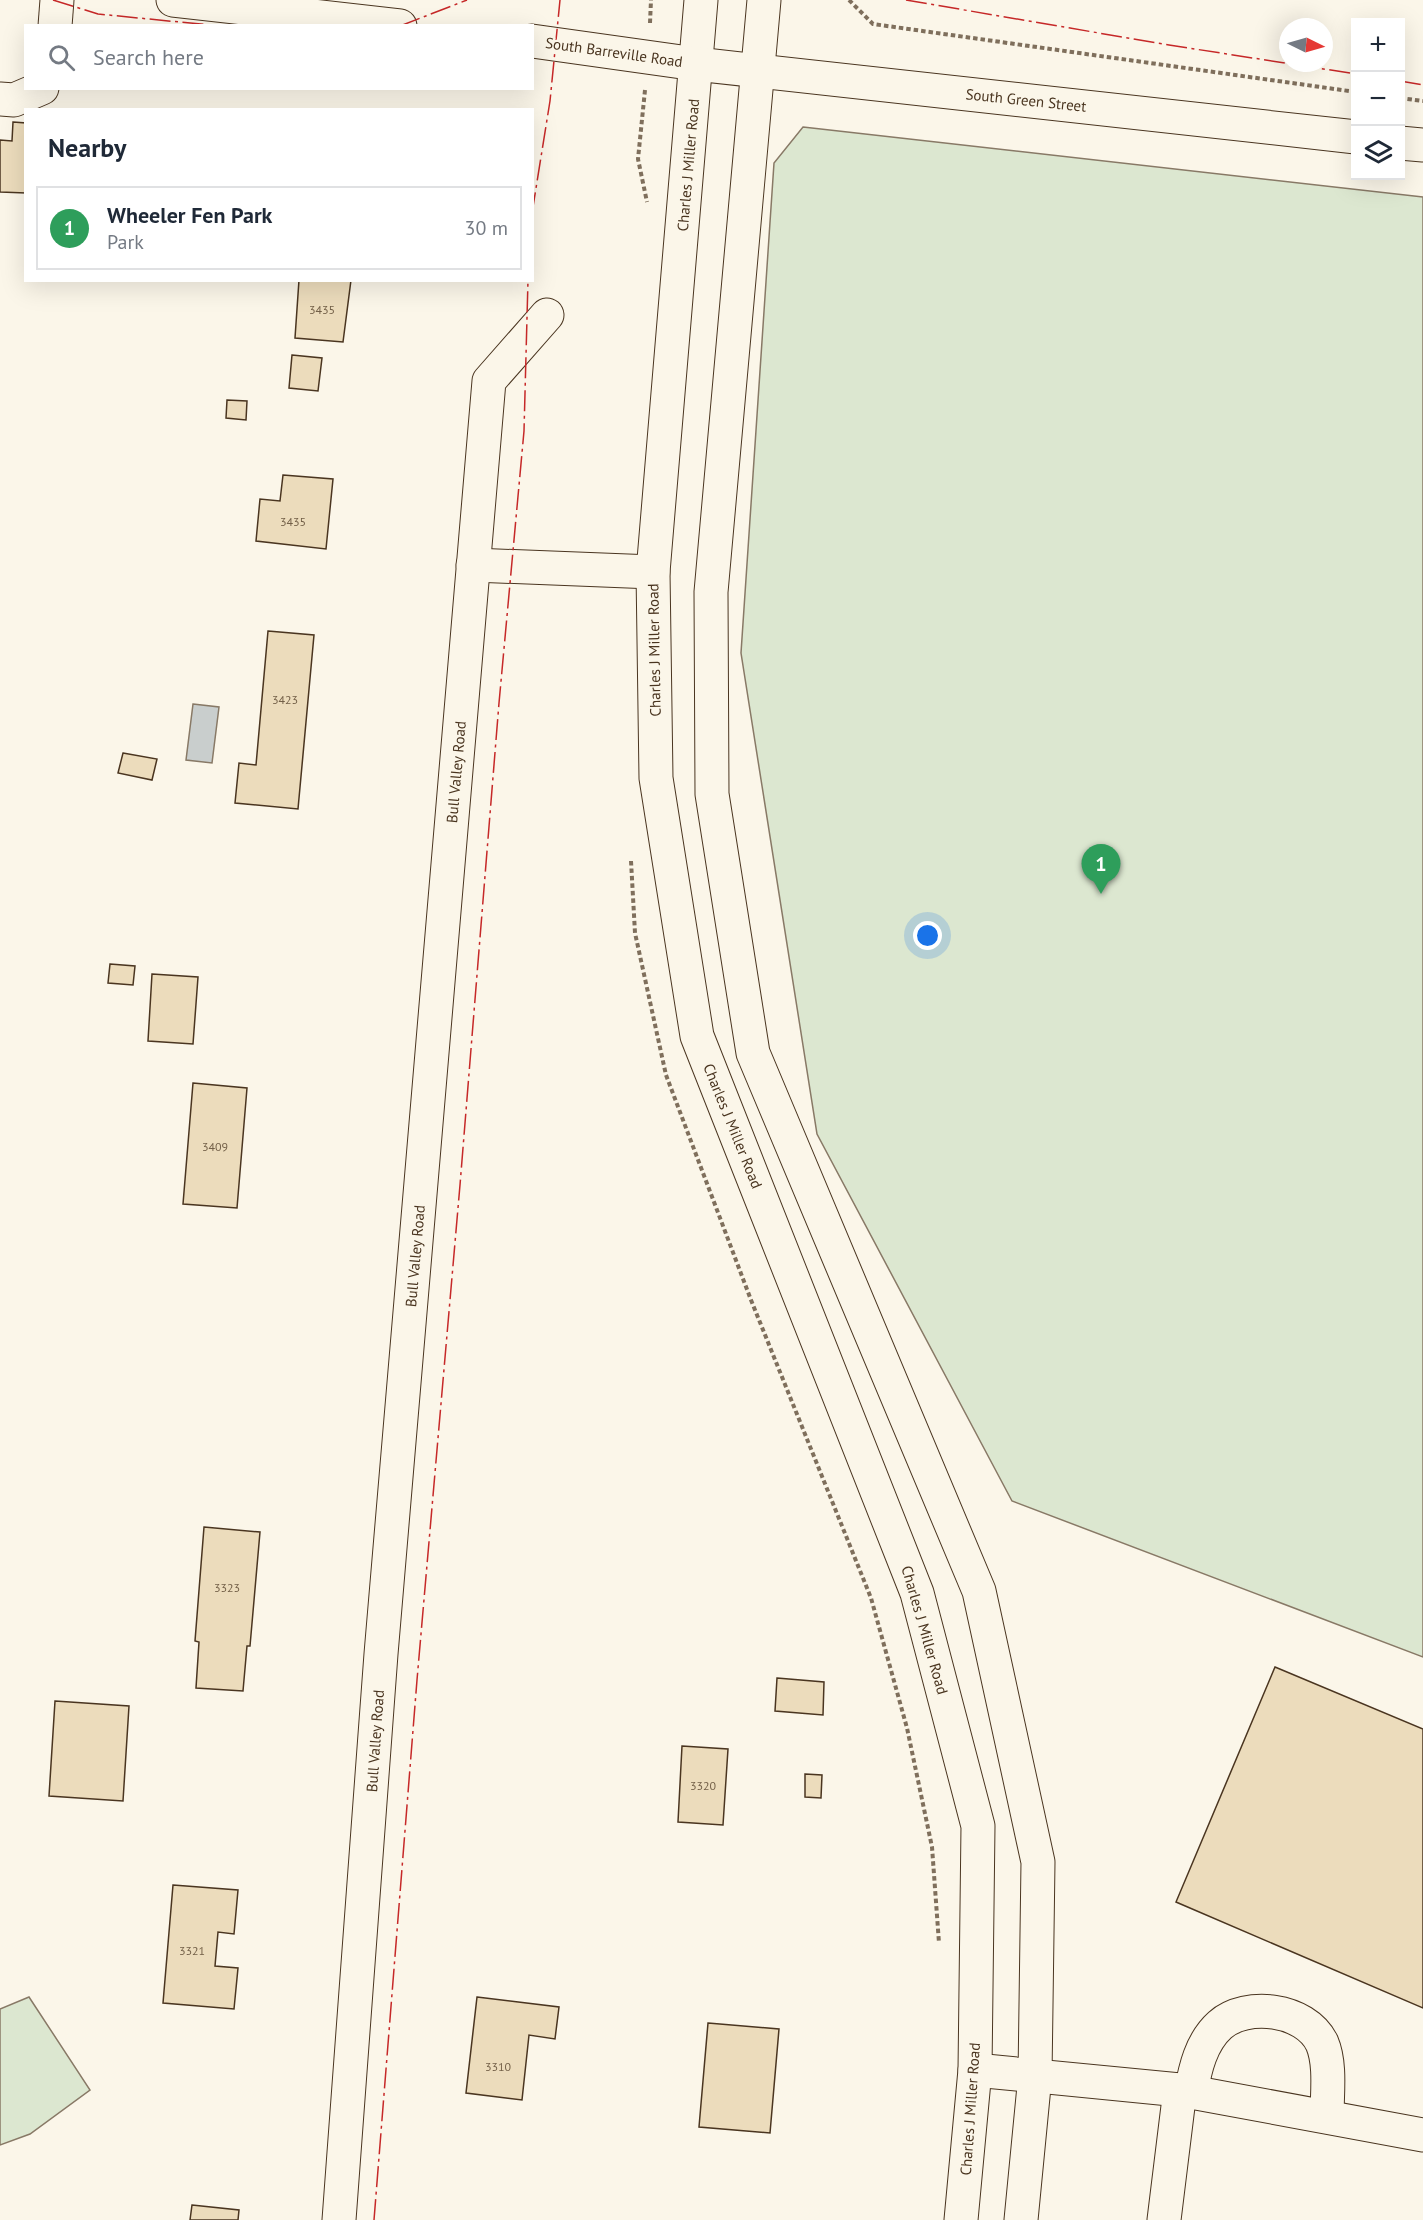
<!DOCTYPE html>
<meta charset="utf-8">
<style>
body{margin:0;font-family:"PT Sans",sans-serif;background:#f2f2f3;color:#1f2937}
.controls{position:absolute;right:18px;top:18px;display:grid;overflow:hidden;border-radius:0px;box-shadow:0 6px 24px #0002}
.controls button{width:54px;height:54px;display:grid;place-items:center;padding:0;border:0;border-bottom:2px solid #e0e1e3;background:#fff;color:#1f2937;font:30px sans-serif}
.compass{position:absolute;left:1279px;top:18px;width:54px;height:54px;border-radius:50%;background:#fff;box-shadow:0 6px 24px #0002;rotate:95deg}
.you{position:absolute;left:928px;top:936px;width:21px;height:21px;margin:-15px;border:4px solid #fff;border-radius:50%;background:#1a73e8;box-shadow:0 0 0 9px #1a73e833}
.badge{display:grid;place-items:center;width:39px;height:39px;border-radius:50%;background:#c62828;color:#fff;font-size:20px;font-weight:700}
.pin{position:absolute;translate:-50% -50px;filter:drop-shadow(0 2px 3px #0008)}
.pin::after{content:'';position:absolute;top:32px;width:21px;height:18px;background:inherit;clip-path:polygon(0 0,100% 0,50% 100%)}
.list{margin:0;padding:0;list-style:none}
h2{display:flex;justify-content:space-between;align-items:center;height:78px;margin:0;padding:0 24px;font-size:26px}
h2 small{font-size:20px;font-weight:400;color:#747a83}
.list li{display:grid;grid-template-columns:39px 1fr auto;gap:18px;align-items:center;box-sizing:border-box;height:84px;margin:0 12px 12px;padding:0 12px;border:2px solid #e0e1e3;border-radius:0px}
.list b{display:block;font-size:22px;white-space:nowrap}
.list p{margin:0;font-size:20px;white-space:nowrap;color:#747a83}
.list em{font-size:20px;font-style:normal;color:#747a83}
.icon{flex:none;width:33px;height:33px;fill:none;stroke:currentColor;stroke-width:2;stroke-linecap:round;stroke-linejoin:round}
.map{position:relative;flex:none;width:1423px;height:2220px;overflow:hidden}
.search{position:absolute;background:#fff;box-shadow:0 6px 24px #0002;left:24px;top:24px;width:510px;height:66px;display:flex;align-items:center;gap:15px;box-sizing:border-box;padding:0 21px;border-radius:0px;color:#747a83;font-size:22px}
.panel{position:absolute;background:#fff;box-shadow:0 6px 24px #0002;left:24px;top:108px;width:510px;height:174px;border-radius:0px}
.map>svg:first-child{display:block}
.green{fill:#dce7d0;stroke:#887966;stroke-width:1.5}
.water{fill:#c9cecd;stroke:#887966;stroke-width:1.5}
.building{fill:#ecdcbc;stroke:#4a3520;stroke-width:1.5}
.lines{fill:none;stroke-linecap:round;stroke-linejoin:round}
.minor-casing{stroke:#4a3520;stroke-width:35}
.path{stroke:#7f6f5c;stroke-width:4;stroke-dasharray:4.5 3;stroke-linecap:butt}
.minor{stroke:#fbf6e9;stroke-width:33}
.power{stroke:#c62828;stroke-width:1.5;stroke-dasharray:21 4.5 3 4.5;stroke-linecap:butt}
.labels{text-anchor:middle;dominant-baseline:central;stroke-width:4.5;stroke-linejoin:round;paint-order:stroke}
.number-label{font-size:12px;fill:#725f47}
.street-label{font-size:15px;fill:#4a3520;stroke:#fbf6e9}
</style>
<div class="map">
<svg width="1423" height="2220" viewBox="0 0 1423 2220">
<rect width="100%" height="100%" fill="#fbf6e9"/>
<g class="green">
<path d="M803,127l620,70v1460l-411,-156 -195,-367 -76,-481 33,-490z"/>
<path d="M29,1997l61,93 -60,44 -30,11v-136z"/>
</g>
<path class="water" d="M193,704l26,3 -7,56 -26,-3z"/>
<g class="building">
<path d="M13,122l13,1v70l-26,-1v-52l12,1z"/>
<path d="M299,280h52l-8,62 -48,-4z"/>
<path d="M292,355l30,3 -4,33 -29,-3z"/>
<path d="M227,400l20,1 -1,19 -20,-2z"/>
<path d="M283,475l50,4 -7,70 -70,-8 4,-42 20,2z"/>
<path d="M268,631l46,4 -16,174 -63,-6 4,-40 17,2z"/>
<path d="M123,753l34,6 -5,21 -34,-7z"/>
<path d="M110,964l25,2 -2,19 -25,-2z"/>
<path d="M152,974l46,3 -5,67 -45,-3z"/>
<path d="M193,1083l54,5 -10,120 -54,-4z"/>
<path d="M204,1527l56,5 -10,114h-3l-4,45 -47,-3 3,-46 -4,-1z"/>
<path d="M1275,1667l148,62v279l-247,-106z"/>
<path d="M777,1678l47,4 -1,33 -48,-4z"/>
<path d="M55,1701l74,5 -6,95 -74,-5z"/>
<path d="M682,1746l46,3 -5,76 -45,-3z"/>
<path d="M805,1774l17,1 -1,23 -16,-1z"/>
<path d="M173,1885l65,5 -4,44 -16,-2 -3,34 23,2 -4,41 -71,-6z"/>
<path d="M477,1997l82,10 -4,32 -26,-4 -7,65 -56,-7z"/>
<path d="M708,2023l71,6 -9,104 -71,-6z"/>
<path d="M192,2205l47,5 -1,10h-48z"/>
</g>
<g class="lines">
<defs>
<g id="minor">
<path d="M173,0l227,26"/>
<path d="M701,0l-48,572 3,206 41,258 220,557 61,233 -3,244 -14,150"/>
<path d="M764,0l-53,592 1,202 41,259 226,538 59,271 -3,214 -14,144"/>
<path d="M55,26l2,-26"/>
<path d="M532,41l164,23 660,73"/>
<path d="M0,99l14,1 28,-12"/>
<path d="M1400,143l23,2"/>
<path d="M473,565l180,7"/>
<path d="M975,2070l205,20 243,45"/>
<path d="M1191,2092c4,-23 10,-50 29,-67 26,-23 85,-17 102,18 9,21 5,51 5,73"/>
<path d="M339,2220l42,-566 108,-1273 58,-66"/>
<path d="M1164,2220l16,-130"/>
</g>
</defs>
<use href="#minor" class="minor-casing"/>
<g class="path">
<path d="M849,0l24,24 483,68"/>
<path d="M650,23l1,-23"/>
<path d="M645,90l-7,69 9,43"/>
<path d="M1400,98l23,3"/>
<path d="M631,861l4,72 31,142 85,225 120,298 36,130 25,119 7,96"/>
</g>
<use href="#minor" class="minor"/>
<g class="power">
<path d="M53,0l45,14 122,12"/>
<path d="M906,0l263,45 187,29"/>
<path d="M400,26l67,-26"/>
<path d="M1400,81l23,4"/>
<path d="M532,213l18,-112 10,-101"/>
<path d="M374,2220l43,-540 43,-495 39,-482 25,-272 4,-151"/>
</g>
</g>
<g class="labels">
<g class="number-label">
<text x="322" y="309">3435</text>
<text x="293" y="521">3435</text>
<text x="285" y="699">3423</text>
<text x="215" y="1146">3409</text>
<text x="227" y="1587">3323</text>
<text x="703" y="1785">3320</text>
<text x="192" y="1950">3321</text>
<text x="498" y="2066">3310</text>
</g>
<g class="street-label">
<text transform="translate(614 52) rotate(8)">South Barreville Road</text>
<text transform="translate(1026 100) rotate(6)">South Green Street</text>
<text transform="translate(688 165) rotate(-85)">Charles J Miller Road</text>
<text transform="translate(654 650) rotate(-91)">Charles J Miller Road</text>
<text transform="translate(456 772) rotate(-85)">Bull Valley Road</text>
<text transform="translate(733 1126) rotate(68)">Charles J Miller Road</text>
<text transform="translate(415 1256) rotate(-85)">Bull Valley Road</text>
<text transform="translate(925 1630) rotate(74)">Charles J Miller Road</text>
<text transform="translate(375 1741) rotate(-86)">Bull Valley Road</text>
<text transform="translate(970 2109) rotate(-86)">Charles J Miller Road</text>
</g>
</g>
</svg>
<div class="controls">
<button>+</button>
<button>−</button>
<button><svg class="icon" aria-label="layers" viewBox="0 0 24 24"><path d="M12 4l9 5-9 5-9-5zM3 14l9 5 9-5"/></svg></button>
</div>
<svg class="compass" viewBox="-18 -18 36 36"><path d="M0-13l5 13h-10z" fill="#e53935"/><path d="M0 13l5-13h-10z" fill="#747a83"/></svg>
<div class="you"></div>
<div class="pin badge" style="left:1101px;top:894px;background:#2e9e5b">1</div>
<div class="search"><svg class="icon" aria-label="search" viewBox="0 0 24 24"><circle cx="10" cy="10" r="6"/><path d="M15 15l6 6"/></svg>Search here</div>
<section class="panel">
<h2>Nearby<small></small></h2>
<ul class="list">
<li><span class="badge" style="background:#2e9e5b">1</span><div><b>Wheeler Fen Park</b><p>Park</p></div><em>30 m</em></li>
</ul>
</section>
</div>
